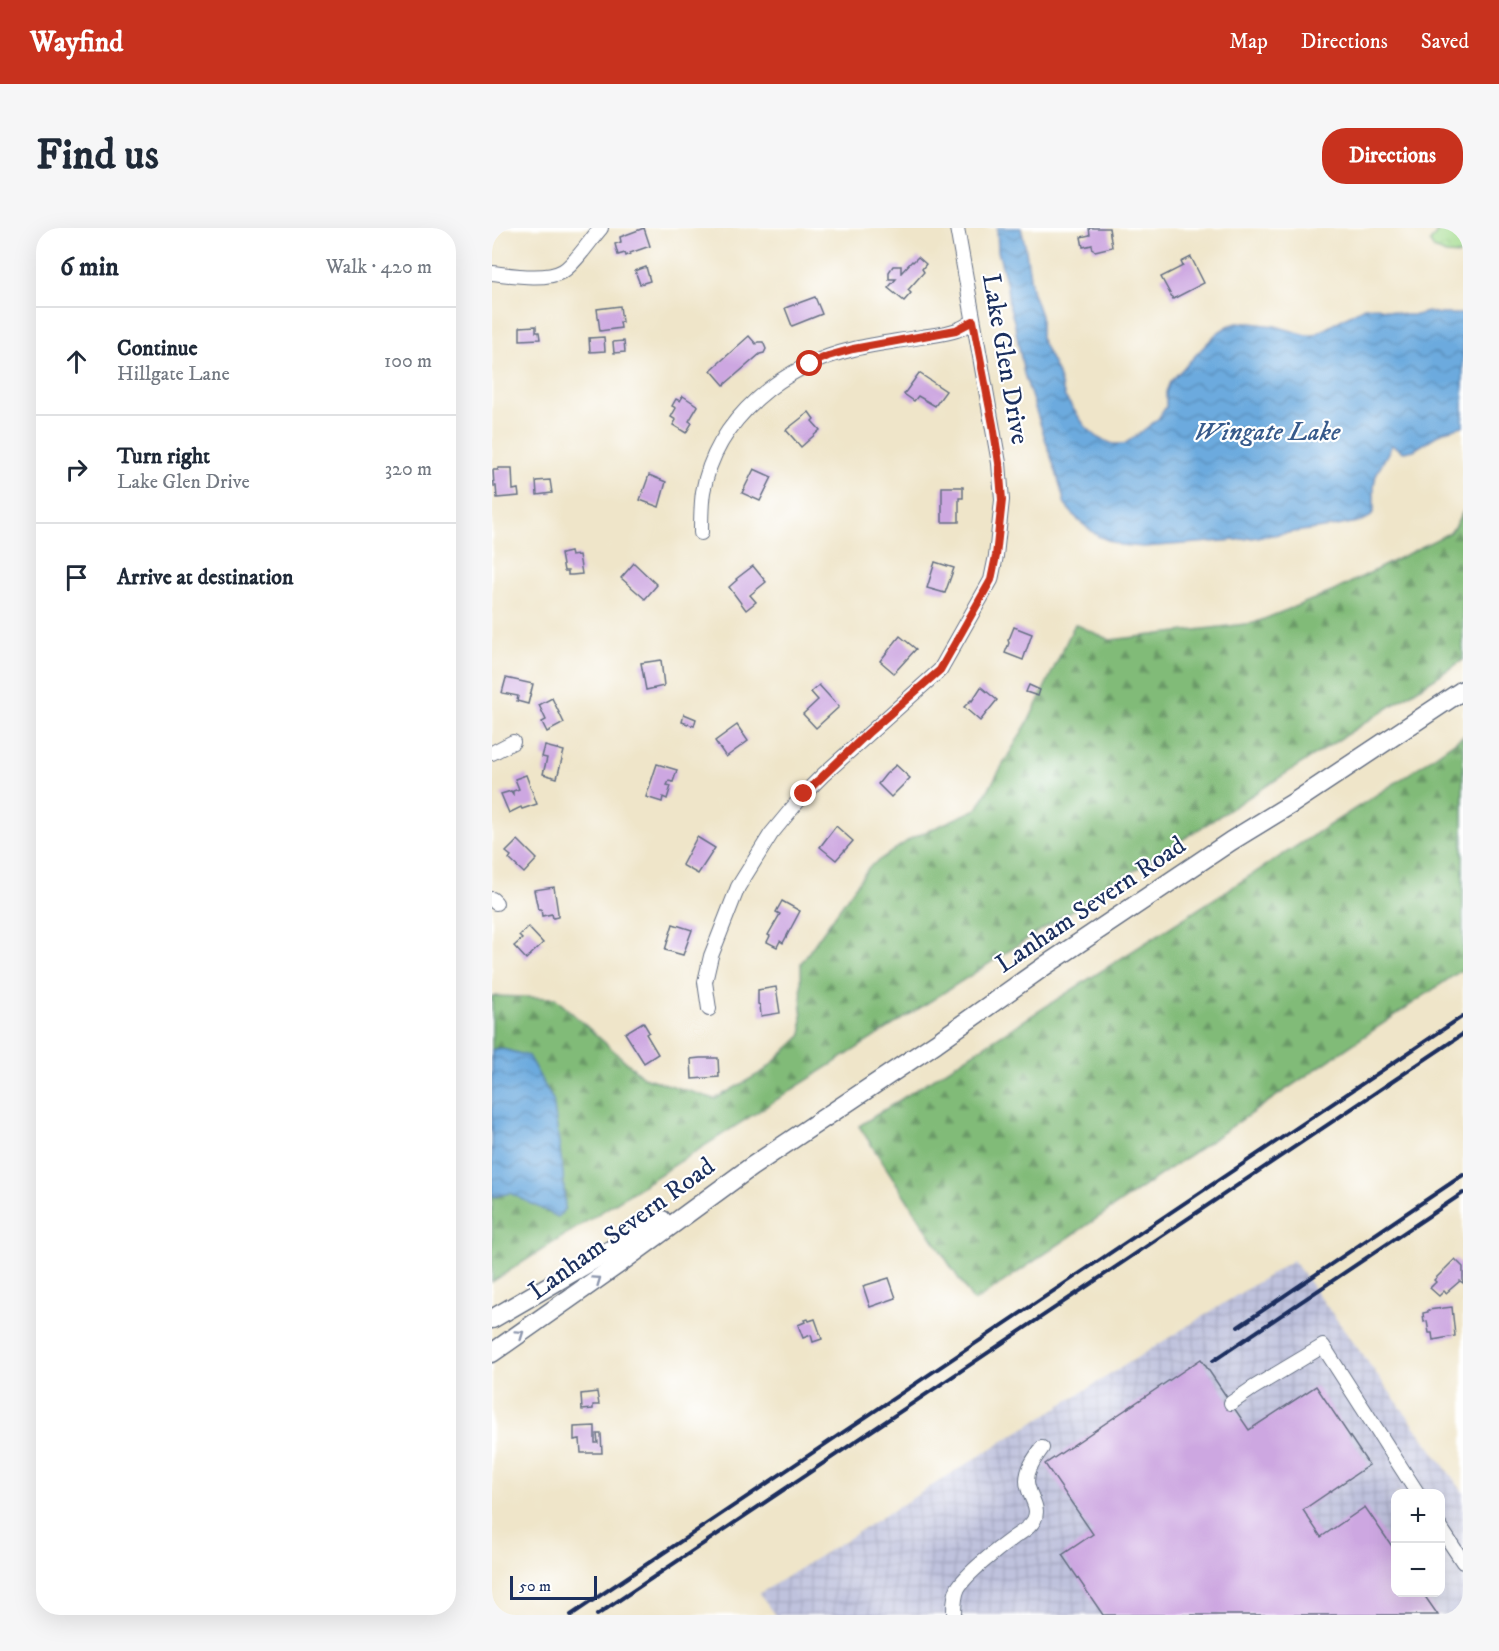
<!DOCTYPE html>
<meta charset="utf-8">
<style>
body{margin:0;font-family:"IM FELL DW Pica",serif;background:#f6f6f7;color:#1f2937}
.controls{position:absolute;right:18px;bottom:18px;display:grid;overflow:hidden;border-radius:12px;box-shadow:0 6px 24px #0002}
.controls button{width:54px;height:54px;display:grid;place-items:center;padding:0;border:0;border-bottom:2px solid #e0e1e3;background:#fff;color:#1f2937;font:30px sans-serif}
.scale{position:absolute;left:18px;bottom:15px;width:87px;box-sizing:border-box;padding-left:6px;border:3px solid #1b2f5e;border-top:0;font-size:16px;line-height:21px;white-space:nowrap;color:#1b2f5e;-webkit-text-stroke:4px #fff;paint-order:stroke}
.stop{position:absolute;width:18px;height:18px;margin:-14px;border:4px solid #c8321e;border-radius:50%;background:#fff}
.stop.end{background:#c8321e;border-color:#fff;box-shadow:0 2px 6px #0008}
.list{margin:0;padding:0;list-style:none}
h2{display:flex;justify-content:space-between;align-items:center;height:78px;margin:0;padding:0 24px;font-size:26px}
h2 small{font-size:20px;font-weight:400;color:#747a83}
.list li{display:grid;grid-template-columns:39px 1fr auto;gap:18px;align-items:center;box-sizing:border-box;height:108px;padding:0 24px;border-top:2px solid #e0e1e3}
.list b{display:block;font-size:22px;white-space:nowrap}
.list p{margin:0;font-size:20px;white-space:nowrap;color:#747a83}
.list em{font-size:20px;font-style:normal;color:#747a83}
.icon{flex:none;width:33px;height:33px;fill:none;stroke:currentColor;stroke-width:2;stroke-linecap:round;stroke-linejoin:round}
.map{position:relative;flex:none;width:971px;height:1387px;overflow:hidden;border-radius:24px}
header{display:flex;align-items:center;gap:36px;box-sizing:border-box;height:84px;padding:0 30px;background:#c8321e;color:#fff}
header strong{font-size:28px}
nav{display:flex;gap:33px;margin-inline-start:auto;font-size:21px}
.intro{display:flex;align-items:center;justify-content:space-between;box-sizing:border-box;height:144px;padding:0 36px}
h1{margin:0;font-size:42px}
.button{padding:15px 27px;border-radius:24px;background:#c8321e;color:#fff;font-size:21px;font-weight:700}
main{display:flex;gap:36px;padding:0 36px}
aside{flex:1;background:#fff;border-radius:24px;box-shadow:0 6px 24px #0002}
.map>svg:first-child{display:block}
.industrial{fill:url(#industrial-grid);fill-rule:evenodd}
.forest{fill:url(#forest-firs);stroke:#4e756b;stroke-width:1.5}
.park{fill:url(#park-crowns);stroke:#5e8576;stroke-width:1.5}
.water{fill:url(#water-waves);stroke:#446c9e;stroke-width:1.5}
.building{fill:#cda7e1}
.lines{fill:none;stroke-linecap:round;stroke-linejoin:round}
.minor-casing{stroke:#656f83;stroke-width:16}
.secondary-casing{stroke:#656f83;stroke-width:21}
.minor{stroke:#fff;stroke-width:14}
.secondary{stroke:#fff;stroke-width:18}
.rail{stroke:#1b2f5e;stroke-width:4}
.oneway{stroke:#8d97ae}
.route{stroke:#c8321e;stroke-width:8}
.labels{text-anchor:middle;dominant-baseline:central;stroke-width:4.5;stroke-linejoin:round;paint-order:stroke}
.street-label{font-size:26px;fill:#1b2f5e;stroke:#fff}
.water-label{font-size:27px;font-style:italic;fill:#375a8b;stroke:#fff}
</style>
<header>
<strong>Wayfind</strong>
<nav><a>Map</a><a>Directions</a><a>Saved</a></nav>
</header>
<div class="intro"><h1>Find us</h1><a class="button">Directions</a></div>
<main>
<aside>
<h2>6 min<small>Walk · 420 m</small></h2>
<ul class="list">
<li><svg class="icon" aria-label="ahead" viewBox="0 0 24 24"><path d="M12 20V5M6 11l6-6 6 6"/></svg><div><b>Continue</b><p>Hillgate Lane</p></div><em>100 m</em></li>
<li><svg class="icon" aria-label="right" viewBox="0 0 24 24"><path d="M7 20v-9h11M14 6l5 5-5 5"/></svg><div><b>Turn right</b><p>Lake Glen Drive</p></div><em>320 m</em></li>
<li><svg class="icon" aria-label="arrive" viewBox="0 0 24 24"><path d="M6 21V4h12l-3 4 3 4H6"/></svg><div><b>Arrive at destination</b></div></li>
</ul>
</aside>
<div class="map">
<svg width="971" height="1387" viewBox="0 0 971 1387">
<defs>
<pattern id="industrial-grid" width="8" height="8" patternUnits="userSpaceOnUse" patternTransform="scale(1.5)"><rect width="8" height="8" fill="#bfc2dd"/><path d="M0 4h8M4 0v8" fill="none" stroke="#a4a7c0"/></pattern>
<pattern id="forest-firs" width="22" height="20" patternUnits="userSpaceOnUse" patternTransform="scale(1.5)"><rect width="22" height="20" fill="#81bb78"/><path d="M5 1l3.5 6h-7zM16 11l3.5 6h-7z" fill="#699866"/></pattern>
<pattern id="park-crowns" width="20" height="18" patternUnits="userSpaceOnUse" patternTransform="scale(1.5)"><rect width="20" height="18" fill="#a2db8d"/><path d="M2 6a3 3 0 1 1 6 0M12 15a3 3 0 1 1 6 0" fill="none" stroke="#8bbc7c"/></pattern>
<pattern id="water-waves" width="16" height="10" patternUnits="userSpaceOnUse" patternTransform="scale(1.5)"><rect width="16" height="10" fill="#6caade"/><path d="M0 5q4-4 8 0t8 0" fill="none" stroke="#588bb7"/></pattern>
</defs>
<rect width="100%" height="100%" fill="#fff"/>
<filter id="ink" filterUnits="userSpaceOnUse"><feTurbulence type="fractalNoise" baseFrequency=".0167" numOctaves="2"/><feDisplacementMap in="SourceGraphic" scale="12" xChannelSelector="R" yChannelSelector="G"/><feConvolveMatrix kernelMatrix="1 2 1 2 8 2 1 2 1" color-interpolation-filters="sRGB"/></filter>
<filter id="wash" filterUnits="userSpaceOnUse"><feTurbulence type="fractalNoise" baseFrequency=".008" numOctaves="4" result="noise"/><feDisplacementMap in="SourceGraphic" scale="24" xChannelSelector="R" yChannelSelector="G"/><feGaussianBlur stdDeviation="1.35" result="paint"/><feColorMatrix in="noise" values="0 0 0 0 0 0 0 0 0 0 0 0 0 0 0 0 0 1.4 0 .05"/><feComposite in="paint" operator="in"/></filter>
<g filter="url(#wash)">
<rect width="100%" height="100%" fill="#efe5c9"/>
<path class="industrial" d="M801,1032l170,232v123h-688l-16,-21zM904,1266h44v98h-44z"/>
<g class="forest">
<path d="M971,284v148l-971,622v-286l63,2 88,79 72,22 49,-28 38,-36 -1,-72 68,-96 43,-29 65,-29 52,-89 46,-96 35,16 144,-17 80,-32 117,-59z"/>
<path d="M971,508v233l-489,333 -115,-176 544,-348z"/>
</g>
<path class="park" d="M948,0h23v27l-17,-1 -12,-5 -4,-7z"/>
<g class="water">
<path d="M505,0h24l4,17 7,45 9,26v23l16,33 8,25 20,29 13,12 15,6h11l12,-8 22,-17 8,-12v-15l4,-10 47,-49 11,-7 9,-3h13l25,3 31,9h8l50,-28h13l27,8h12l12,-3 12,2h23v112l-19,5 -30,19 -10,2 -12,-7 -16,30 -2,10v26l-4,6 -8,4 -25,5 -100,14 -93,7 -24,-2 -22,-9 -19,-15 -14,-16 -7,-27 -34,-104 -10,-53 -5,-16 -2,-19 -9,-35z"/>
<path d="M7,820l29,8 25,44 10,72 2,37 -7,8 -48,-24 -18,4v-147z"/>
</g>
<g id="blocks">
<g class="building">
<path d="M152,0l6,18 -20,7v1l-4,2 -1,-3 -7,2 -3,-11 6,-2 -1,-5z"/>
<path d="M597,0h20l3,19 -17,4 -2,-1 -1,-5 -9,2 -2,-10 9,-2z"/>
<path d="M426,29l8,7 -4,5 2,3 -16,18 3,3 -7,8 -16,-13 8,-9h-7v-7l4,-6h8v7l11,-12 1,1z"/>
<path d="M699,29l13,26 -31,16 -12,-22 22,-11 -2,-4z"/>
<path d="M154,39l4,14 -10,3 -5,-13z"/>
<path d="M323,69l7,17 -30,12 -7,-18z"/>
<path d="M128,78l2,16h-2l1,6 -21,3 -3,-22z"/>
<path d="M44,98v6h3l1,7 -20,1v-13z"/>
<path d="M257,108l7,8 2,-2h5l3,7 -2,4 -4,1 -36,31 -13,-15z"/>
<path d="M112,109l1,14 -15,1 -1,-14z"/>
<path d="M132,113l1,11 -11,1 -1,-11z"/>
<path d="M427,145l27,18 -11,15 -17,-10 -4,5 -10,-7z"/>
<path d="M191,168l15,10 -9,15 3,2 -6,10 -13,-8 3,-5 -5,-3 5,-9 -4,-2 4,-7 4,2z"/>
<path d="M317,184l5,7 -2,2 8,9 -19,17 -15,-17z"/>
<path d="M6,240h14l1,22 5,-1 1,7 -22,2 -1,-12h-2l-1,-16h5z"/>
<path d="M262,241l18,8 -12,24 -18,-8z"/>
<path d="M157,247l17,7 -7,25 -19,-7z"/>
<path d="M58,252l2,13 -15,2 -1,-14z"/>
<path d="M450,259h21v11h-4v24h-17z"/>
<path d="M78,324l1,4 8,-1 3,19 -10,1h-4v-4h-4l-3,-17z"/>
<path d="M443,334l19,6 -9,25 -18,-5z"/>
<path d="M142,335l23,22 -12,14 -24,-21z"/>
<path d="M261,338l13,16 -16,13 6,7 -10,8 -17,-23 8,-7 -1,-1z"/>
<path d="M522,399l18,7 -9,26 -18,-7 4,-10 -1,-3 2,-3z"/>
<path d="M408,408l16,13 -22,24 -14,-12z"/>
<path d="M169,432l3,26 -18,4 -5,-27z"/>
<path d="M14,450l27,6 -5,20 -11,-3 1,-5 -16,-3z"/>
<path d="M327,457l20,22 -23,21 -13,-14 15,-14 -7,-8z"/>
<path d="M537,457l11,5 -2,6 -12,-4z"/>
<path d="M489,459l16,13 -17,21 -16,-14 7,-7 1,1z"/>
<path d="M60,470l12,25 -17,9 -5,-10 4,-2 -7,-15z"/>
<path d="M192,486l12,5 -2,7 -12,-4z"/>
<path d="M245,497l11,16 -22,16 -11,-16z"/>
<path d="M53,518l19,5 -7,27 -14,-4 4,-16 -5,-1z"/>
<path d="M165,536l20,6 -4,12 -4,-1 -2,4 4,1 -4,13 -4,-2 -1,5 -16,-5z"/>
<path d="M404,537l14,13 -19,19 -13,-13 8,-10z"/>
<path d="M34,547l11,29 -15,5 -1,-2 -12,6 -8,-19 10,-3 2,3v-3l6,-2 -4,-10z"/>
<path d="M344,598l17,15 -17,19 -16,-13z"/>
<path d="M205,609l18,11 -17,26 -16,-9z"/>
<path d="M26,612l19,19 -13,14 -15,-14 2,-3 -5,-4z"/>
<path d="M62,659l4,26v4l-5,1 -1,-4 -10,2 -1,-7h-3l-4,-19z"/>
<path d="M290,673l18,10 -17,32 -3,-2 -3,6 -10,-5 3,-6 -2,-1 12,-21 -4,-2z"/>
<path d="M181,696l19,6 -9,25 -18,-5z"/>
<path d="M36,699l15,16 -17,16 -12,-13 8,-7 -3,-3z"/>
<path d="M284,759l4,26 -19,3 -1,-11 -2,-1v-14z"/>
<path d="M151,794l6,10 -3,2 12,20 -14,9 -19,-30z"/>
<path d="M208,830h18l1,19 -27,2 -1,-20z"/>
<path d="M963,1031l8,8v16l-3,-2 -14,12 -2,-2 -5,5 -9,-8 6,-6 -2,-2z"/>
<path d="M397,1050l7,20 -26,9 -7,-21z"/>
<path d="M960,1079l3,29 -22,4 -1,-7h-3l-2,-12 -3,1 -1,-9 5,-1v-2z"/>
<path d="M316,1091l1,2 6,-2 7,20 -9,3 -2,-7 -8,3 -5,-13 7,-3 -1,-2z"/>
<path d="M709,1131l48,71 67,-44 53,79 -66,45 18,27 44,-30 31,45v40h26l16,23h-335l-41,-60 31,-21 -48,-70z"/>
<path d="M105,1164l2,13h-6v4l-11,1 -1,-16z"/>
<path d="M103,1198v17h3l-1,-9h4l1,19h-21l-1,-14 -6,1v-13z"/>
</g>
</g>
</g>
<g filter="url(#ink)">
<use href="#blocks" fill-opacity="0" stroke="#656f83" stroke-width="1.5"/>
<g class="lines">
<defs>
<g id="minor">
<path d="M0,45c19,2 54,8 71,-2 12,-7 28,-32 38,-43"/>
<path d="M209,305c0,-14 0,-27 2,-41 13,-74 81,-127 151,-143 22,-5 45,-8 67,-12 12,-2 25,-3 36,-7 6,-2 11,-6 16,-8"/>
<path d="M0,525l21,-11"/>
<path d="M0,671l4,4"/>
<path d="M217,781l-4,-27 6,-26 27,-69 33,-53 33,-40 19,-19 117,-105 51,-90 5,-24 6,-56 -3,-37 -42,-235"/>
<path d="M739,1175l22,-15 70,-42 95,148"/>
<path d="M948,1299l23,35"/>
<path d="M462,1387c0,-9 0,-19 4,-27 8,-14 41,-40 55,-50 7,-5 17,-10 21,-18 7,-14 -7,-25 -7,-39 0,-13 8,-23 15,-33"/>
</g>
<g id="secondary">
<path d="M0,1091l170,-99"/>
<path d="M0,1125l128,-90 131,-96 185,-124 110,-78 185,-124 62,-38 170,-113"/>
</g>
</defs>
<use href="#minor" class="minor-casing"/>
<use href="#secondary" class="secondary-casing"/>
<use href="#minor" class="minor"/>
<use href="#secondary" class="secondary"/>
<g class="rail">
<path d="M746,1099l225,-152"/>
<path d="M721,1133l250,-168"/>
<path d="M79,1387l892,-599"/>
<path d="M105,1387l866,-581"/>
</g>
</g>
<defs><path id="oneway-chevron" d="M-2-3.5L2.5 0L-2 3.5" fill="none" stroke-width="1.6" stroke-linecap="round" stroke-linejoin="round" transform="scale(1.5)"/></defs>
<g class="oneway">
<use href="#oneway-chevron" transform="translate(105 1052) rotate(-35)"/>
<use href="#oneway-chevron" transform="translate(28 1106) rotate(-35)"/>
</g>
</g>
<g class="lines" filter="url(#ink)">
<path class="route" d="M312,566l64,-61 72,-63 51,-90 5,-24 6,-56 -3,-37 -6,-38 -20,-104 -17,9 -103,19 -25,7 -18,8"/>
</g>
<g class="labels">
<g class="street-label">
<text transform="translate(513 131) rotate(80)">Lake Glen Drive</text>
<text transform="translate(599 677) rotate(-34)">Lanham Severn Road</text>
<text transform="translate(130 1001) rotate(-36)">Lanham Severn Road</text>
</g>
<g class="water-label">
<text x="775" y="204">Wingate Lake</text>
</g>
</g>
</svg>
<div class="controls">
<button>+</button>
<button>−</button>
</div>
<div class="scale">50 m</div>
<div class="stop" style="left:318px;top:136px"></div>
<div class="stop end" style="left:312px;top:566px"></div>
</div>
</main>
